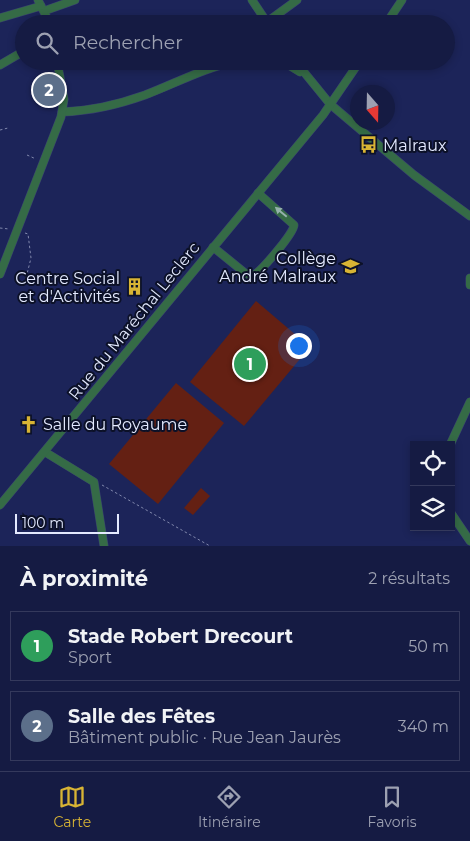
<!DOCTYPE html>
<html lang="fr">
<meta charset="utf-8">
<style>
body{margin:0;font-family:Montserrat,sans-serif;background:#1e244a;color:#f1f3f6}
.controls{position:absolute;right:15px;bottom:15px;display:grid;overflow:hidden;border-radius:0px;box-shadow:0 2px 8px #0003}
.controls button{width:45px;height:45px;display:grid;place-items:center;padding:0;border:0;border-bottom:1px solid #34395c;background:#151b43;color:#f1f3f6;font:25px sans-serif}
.compass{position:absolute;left:350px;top:85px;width:45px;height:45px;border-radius:50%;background:#151b43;box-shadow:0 2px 8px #0003;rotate:160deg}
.scale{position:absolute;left:15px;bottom:12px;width:104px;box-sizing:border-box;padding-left:5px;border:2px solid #e4eaff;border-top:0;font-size:14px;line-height:18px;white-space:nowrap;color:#e4eaff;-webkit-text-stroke:4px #0c1128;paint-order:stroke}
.you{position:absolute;left:298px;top:345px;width:18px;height:18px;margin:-12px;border:4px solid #fff;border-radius:50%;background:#1a73e8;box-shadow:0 0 0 8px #1a73e833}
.badge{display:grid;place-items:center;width:32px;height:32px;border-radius:50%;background:#d8b434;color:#fff;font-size:16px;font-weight:700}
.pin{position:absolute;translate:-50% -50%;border:2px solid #fff;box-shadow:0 1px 5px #0006}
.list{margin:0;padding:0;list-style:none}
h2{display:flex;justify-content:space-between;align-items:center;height:65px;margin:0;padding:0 20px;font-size:21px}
h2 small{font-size:16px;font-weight:400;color:#9da1b2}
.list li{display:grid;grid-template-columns:32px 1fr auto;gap:15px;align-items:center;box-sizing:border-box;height:70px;margin:0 10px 10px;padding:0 10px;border:1px solid #34395c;border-radius:0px}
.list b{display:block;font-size:19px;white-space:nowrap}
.list p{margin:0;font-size:16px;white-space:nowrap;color:#9da1b2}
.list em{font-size:16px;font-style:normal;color:#9da1b2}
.icon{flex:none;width:28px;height:28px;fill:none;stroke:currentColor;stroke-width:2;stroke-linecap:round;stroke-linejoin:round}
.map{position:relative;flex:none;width:470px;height:546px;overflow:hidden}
.search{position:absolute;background:#151b43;box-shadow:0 2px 8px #0003;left:15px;right:15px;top:15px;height:55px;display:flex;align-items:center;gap:12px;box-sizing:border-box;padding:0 18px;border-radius:28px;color:#9da1b2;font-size:19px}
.sheet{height:225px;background:#151b43}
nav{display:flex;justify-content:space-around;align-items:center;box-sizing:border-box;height:70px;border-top:1px solid #34395c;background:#151b43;font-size:14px;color:#9da1b2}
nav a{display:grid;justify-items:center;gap:2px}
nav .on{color:#d8b434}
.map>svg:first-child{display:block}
.green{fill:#642013}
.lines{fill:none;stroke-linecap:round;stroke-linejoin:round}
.minor-casing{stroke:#384070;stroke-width:9}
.path{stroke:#8188ad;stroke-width:1;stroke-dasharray:2.5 2.5;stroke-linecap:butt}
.minor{stroke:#356b46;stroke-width:8}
.oneway{fill:#95b1ac}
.labels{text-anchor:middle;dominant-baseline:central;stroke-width:4;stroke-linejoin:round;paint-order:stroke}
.poi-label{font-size:16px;fill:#e4eaff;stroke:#0c1128;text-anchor:start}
.street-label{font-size:16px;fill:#e4eaff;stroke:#0c1128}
</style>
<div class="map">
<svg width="470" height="546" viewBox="0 0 470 546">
<rect width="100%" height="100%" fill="#1c2459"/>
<g class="green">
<path d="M256,301l54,46 -66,79 -54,-44z"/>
<path d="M176,383l48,40 -66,81 -49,-40z"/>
<path d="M201,488l9,8 -17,19 -9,-7z"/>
</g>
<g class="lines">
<defs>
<g id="minor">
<path d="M38,0l12,24"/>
<path d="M252,0l16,24"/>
<path d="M44,11l31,-11"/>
<path d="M0,18l41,-12"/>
<path d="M267,22l30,-22"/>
<path d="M386,24l16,-24"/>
<path d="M282,61l18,11"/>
<path d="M295,61l35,43 84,71 56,41"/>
<path d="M0,65l24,-14"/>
<path d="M62,112c27,-1 58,-8 83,-17 31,-12 59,-27 91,-34"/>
<path d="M213,247l32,26 7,3c8,-3 42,-43 42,-51l-36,-32"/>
<path d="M0,274l61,-157 3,-18 -7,-38"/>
<path d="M470,278v7"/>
<path d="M450,445l20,-43"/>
<path d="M45,452l49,30 10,64"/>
<path d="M0,505l323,-390 37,-54"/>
<path d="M451,513l19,28"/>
</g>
</defs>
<use href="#minor" class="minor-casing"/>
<g class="path">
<path d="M0,130l8,-2"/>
<path d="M27,155l9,4"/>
<path d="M0,228l9,1"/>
<path d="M25,233l3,1 3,24 -5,20 11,7"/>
<path d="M102,485l108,61"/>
</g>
<use href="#minor" class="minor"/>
</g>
<defs><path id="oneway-solid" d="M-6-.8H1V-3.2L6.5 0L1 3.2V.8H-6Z" transform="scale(1.25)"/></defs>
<use class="oneway" href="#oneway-solid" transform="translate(281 212) rotate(-140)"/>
<defs>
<symbol id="bus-bare" viewBox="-9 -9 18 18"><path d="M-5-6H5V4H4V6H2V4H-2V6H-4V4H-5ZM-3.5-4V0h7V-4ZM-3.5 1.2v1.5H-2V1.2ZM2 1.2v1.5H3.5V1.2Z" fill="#d8b434" stroke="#0c1128" stroke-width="2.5" paint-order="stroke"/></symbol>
<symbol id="school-bare" viewBox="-9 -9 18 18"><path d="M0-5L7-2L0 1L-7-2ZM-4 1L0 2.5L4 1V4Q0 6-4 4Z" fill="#d8b434" stroke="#0c1128" stroke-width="2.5" paint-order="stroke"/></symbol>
<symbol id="building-bare" viewBox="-9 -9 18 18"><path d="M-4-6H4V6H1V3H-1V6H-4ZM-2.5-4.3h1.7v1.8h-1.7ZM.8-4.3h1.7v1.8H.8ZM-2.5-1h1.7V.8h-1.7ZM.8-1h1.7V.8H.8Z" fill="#d8b434" stroke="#0c1128" stroke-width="2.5" paint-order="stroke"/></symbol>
<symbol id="church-bare" viewBox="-9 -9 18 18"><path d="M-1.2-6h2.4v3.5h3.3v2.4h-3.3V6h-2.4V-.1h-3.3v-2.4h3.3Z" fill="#d8b434" stroke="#0c1128" stroke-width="2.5" paint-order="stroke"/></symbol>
</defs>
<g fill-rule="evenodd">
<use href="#bus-bare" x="356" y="132" width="25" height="25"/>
<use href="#school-bare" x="338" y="254" width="25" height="25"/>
<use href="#building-bare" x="122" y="274" width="25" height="25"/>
<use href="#church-bare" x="16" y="412" width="25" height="25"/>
</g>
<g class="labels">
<g class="poi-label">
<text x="383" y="145">Malraux</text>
<text x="336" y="258" text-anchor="end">Collège<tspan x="336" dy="18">André Malraux</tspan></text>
<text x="120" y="278" text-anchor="end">Centre Social<tspan x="120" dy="18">et d'Activités</tspan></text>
<text x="43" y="424">Salle du Royaume</text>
</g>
<g class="street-label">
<text transform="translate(134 321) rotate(-51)">Rue du Maréchal Leclerc</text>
</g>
</g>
</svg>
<div class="controls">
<button><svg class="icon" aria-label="locate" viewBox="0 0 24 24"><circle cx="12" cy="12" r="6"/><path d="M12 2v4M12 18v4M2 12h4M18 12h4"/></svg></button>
<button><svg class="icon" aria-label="layers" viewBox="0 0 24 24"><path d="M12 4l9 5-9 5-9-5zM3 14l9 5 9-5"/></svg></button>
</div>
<svg class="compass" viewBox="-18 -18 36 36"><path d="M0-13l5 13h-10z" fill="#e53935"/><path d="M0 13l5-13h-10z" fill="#9da1b2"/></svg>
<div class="scale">100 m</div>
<div class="you"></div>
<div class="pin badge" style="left:250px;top:364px;background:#2e9e5b">1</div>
<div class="pin badge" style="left:49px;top:90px;background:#5c6f8a">2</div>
<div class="search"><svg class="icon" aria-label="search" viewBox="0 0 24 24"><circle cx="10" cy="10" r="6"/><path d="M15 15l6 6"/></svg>Rechercher</div>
</div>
<section class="sheet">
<h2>À proximité<small>2 résultats</small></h2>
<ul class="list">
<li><span class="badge" style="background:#2e9e5b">1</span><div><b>Stade Robert Drecourt</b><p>Sport</p></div><em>50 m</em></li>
<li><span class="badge" style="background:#5c6f8a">2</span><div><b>Salle des Fêtes</b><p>Bâtiment public · Rue Jean Jaurès</p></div><em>340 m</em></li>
</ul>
</section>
<nav>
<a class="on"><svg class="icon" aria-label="map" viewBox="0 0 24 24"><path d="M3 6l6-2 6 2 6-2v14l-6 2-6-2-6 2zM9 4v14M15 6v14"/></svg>Carte</a>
<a><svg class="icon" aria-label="directions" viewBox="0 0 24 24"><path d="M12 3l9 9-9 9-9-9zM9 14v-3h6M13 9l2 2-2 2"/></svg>Itinéraire</a>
<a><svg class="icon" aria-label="saved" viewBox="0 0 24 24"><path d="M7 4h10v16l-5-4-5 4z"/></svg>Favoris</a>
</nav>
